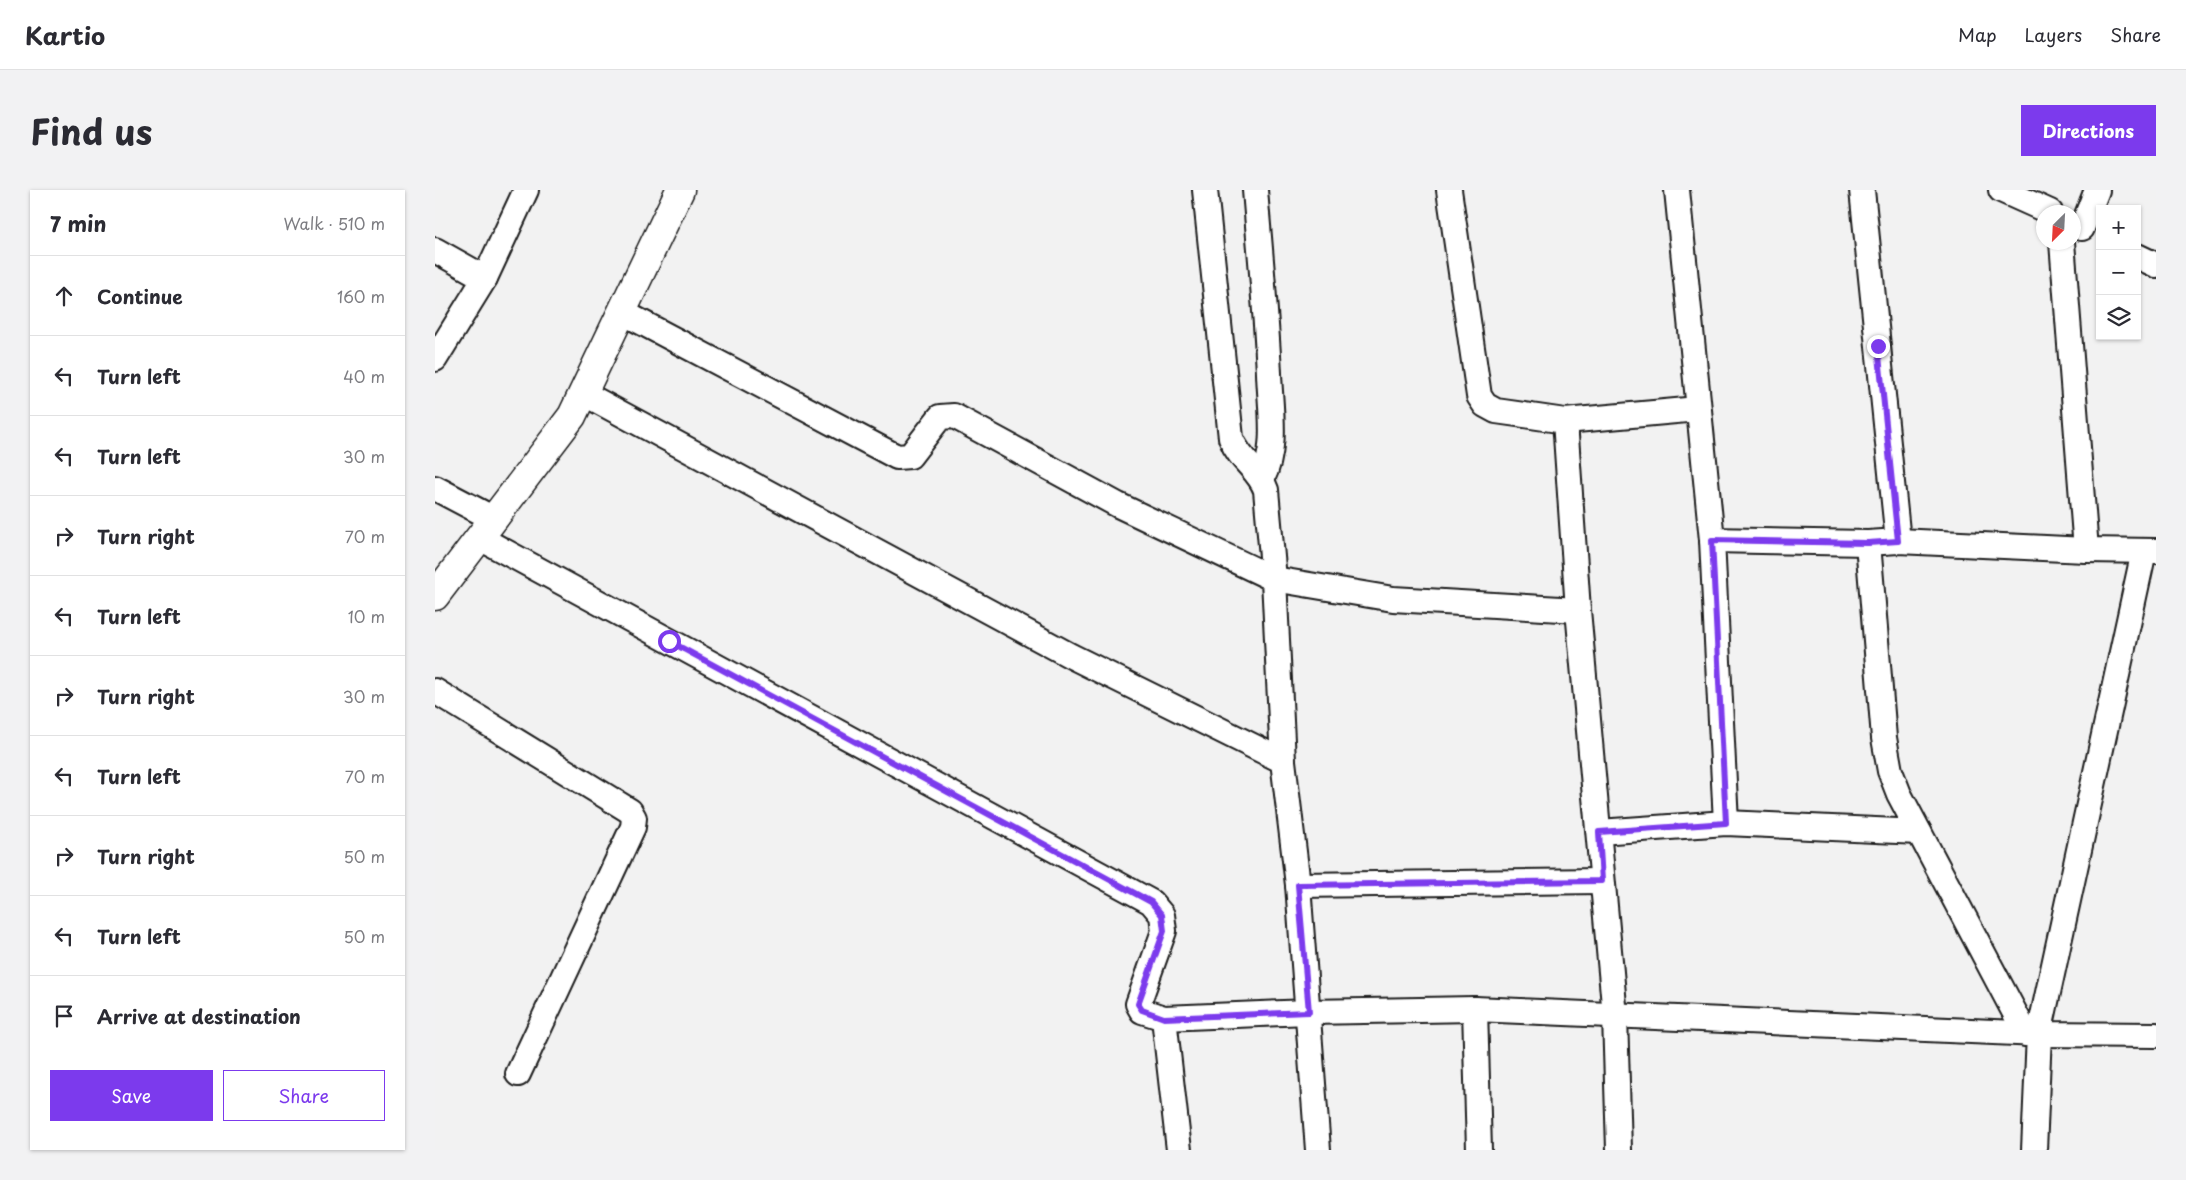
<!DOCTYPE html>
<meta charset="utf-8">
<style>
body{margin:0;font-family:"Playpen Sans",sans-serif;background:#f2f2f3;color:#2b2b33}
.controls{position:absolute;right:15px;top:15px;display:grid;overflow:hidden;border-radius:0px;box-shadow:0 1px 4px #0004}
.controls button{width:45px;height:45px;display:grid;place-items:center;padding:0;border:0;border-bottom:1px solid #e1e1e2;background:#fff;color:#2b2b33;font:25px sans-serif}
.compass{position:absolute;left:1601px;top:15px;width:45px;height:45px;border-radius:50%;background:#fff;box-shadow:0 1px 4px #0004;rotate:204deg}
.stop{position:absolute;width:15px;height:15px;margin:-11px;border:4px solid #7c3aed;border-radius:50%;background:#fff}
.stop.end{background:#7c3aed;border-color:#fff;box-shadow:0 1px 5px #0008}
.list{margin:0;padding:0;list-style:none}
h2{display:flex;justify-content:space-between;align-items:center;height:65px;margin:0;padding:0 20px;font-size:21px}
h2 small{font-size:16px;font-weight:400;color:#7c7c81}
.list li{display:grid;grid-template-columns:32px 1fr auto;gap:15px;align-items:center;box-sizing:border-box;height:80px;padding:0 20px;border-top:1px solid #e1e1e2}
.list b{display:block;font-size:19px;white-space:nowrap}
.list em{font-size:16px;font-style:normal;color:#7c7c81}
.actions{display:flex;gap:10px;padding:15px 20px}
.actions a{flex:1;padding:11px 0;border:1px solid #7c3aed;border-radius:0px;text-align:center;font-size:18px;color:#7c3aed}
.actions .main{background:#7c3aed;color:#fff}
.icon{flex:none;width:28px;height:28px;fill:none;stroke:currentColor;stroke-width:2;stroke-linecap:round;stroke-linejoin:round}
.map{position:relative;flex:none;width:1721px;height:960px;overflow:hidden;border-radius:0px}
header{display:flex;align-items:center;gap:30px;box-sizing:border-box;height:70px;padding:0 25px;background:#fff;border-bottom:1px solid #e1e1e2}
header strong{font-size:24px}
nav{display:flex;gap:28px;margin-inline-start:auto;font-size:18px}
.intro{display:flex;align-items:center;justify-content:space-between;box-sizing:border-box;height:120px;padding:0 30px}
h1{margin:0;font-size:35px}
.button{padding:12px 22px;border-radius:0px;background:#7c3aed;color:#fff;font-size:18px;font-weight:700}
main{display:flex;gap:30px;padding:0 30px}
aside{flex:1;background:#fff;border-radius:0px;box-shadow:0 1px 4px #0004}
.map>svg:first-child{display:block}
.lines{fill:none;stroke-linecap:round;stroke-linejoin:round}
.minor-casing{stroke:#1c1c1c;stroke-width:28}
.tertiary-casing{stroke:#1c1c1c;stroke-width:31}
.minor{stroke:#fff;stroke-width:24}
.tertiary{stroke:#fff;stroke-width:28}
.route{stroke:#7c3aed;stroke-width:6}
</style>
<header>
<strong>Kartio</strong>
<nav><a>Map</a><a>Layers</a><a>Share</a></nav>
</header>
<div class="intro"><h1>Find us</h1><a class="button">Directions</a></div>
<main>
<aside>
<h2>7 min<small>Walk · 510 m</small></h2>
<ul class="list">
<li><svg class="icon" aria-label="ahead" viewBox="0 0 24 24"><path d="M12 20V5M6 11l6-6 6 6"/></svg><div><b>Continue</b></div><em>160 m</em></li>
<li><svg class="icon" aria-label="left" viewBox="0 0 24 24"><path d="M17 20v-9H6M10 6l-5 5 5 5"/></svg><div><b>Turn left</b></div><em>40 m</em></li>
<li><svg class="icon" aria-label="left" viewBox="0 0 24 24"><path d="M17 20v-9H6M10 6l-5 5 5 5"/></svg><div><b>Turn left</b></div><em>30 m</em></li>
<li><svg class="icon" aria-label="right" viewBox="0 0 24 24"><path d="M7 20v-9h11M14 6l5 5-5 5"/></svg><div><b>Turn right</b></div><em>70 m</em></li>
<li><svg class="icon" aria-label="left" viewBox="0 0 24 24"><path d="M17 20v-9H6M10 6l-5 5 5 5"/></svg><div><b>Turn left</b></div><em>10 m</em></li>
<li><svg class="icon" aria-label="right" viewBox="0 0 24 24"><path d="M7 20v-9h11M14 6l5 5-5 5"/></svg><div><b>Turn right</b></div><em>30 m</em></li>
<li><svg class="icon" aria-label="left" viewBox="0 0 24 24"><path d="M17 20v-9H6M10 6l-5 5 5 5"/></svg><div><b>Turn left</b></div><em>70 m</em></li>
<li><svg class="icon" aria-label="right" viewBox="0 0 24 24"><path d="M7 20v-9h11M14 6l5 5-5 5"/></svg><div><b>Turn right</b></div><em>50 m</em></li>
<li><svg class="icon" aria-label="left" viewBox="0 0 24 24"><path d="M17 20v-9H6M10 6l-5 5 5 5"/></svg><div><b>Turn left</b></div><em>50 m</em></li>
<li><svg class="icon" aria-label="arrive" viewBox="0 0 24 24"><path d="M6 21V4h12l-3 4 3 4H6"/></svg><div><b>Arrive at destination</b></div></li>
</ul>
<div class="actions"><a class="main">Save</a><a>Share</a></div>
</aside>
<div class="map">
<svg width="1721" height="960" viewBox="0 0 1721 960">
<rect width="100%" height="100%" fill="#f2f2f2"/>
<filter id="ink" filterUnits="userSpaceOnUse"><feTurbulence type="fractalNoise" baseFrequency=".02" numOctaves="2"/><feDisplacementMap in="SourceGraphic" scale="10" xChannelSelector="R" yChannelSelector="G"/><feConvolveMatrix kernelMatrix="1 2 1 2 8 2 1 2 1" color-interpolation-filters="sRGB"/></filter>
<g filter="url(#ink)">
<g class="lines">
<defs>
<g id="minor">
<path d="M770,0l26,248c9,24 28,31 35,52l8,89 9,182"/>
<path d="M820,0c5,61 11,122 14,183 1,34 9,75 -7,106"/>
<path d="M1014,0l30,206 6,9 11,6 69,10 133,-12"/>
<path d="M1242,0l35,350 14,283"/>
<path d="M1427,0l36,351"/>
<path d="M1566,0l49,22"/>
<path d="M1647,38l15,-38"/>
<path d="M1627,52l24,308"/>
<path d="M0,60l50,28"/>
<path d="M1702,66l19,9"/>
<path d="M187,122l275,145 13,-1 30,-39 14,-1 164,89 156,74 119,20 185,11"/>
<path d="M0,169l50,-81 41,-88"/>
<path d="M148,203l488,263 212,105 15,124 20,265"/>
<path d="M1130,231l13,189 37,406 4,134"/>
<path d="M0,298l59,31"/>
<path d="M45,348l671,364 11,13 2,16 -26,73 4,7 22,7 15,132"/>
<path d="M1277,350l156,3 30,-2 188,9 70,1"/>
<path d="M1433,353l16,195 6,33 9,23 127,240"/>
<path d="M0,501l195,120 4,7 -1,9 -115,247"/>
<path d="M1164,642l127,-9 193,9"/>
<path d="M863,695l304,-4"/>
<path d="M1040,819l4,141"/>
<path d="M729,828l145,-6 166,-3 564,25 117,1"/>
<path d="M1599,960l5,-116 105,-483"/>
</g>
<path id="tertiary" d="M0,406l137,-180 108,-226"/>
</defs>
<use href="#minor" class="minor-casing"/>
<use href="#tertiary" class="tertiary-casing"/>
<use href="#minor" class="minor"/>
<use href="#tertiary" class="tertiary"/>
</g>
</g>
<g class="lines" filter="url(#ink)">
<path class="route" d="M234,451l482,261 11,13 2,16 -26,73 4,6 22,8 145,-6 -11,-127 304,-4 -3,-49 127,-9 -14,-283 156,3 30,-2 -20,-195"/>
</g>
</svg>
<div class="controls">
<button>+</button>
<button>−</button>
<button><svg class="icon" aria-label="layers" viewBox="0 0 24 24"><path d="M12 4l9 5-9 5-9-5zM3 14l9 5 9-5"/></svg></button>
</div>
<svg class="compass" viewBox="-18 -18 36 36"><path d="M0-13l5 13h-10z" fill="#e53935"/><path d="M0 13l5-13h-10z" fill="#7c7c81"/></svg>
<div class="stop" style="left:234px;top:451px"></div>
<div class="stop end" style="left:1443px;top:156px"></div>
</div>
</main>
